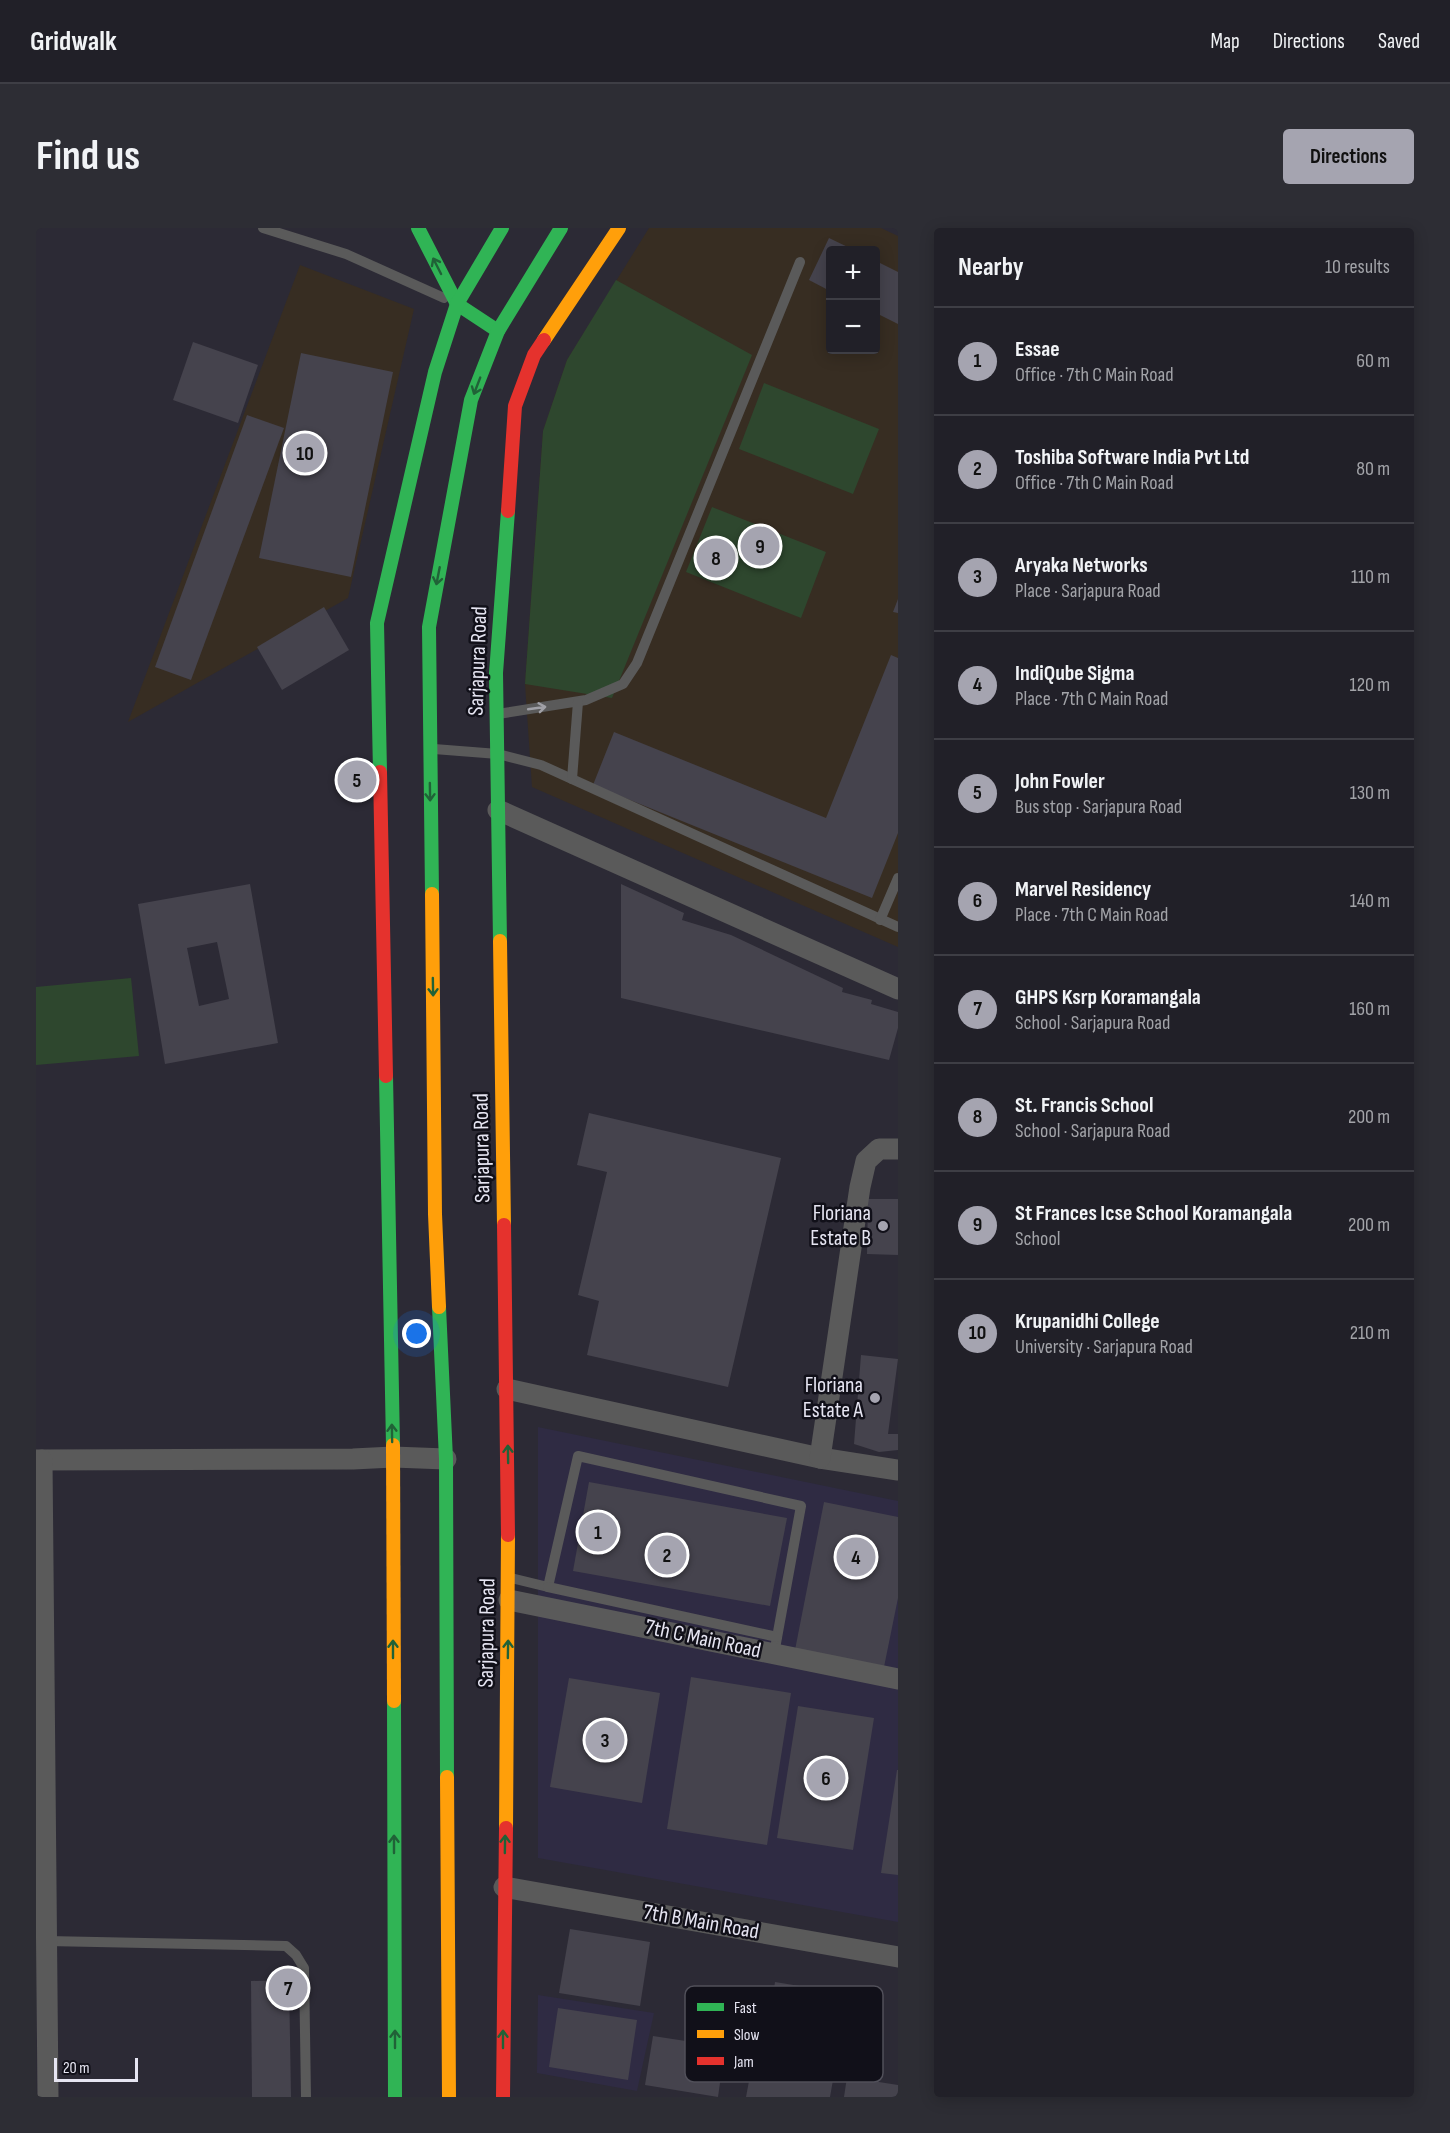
<!DOCTYPE html>
<meta charset="utf-8">
<style>
body{margin:0;font-family:"Sofia Sans Condensed",sans-serif;background:#2d2d34;color:#f1f3f6}
.controls{position:absolute;right:18px;top:18px;display:grid;overflow:hidden;border-radius:6px;box-shadow:0 3px 15px #0003}
.controls button{width:54px;height:54px;display:grid;place-items:center;padding:0;border:0;border-bottom:2px solid #3e3e45;background:#212028;color:#f1f3f6;font:30px sans-serif}
.scale{position:absolute;left:18px;bottom:15px;width:84px;box-sizing:border-box;padding-left:6px;border:3px solid #e6e5f2;border-top:0;font-size:16px;line-height:21px;white-space:nowrap;color:#e6e5f2;-webkit-text-stroke:4px #111019;paint-order:stroke}
.you{position:absolute;left:381px;top:1106px;width:21px;height:21px;margin:-15px;border:4px solid #fff;border-radius:50%;background:#1a73e8;box-shadow:0 0 0 9px #1a73e833}
.badge{display:grid;place-items:center;width:39px;height:39px;border-radius:50%;background:#a5a4b0;color:#111;font-size:20px;font-weight:700}
.pin{position:absolute;translate:-50% -50%;border:3px solid #fff;box-shadow:0 2px 6px #0006}
.list{margin:0;padding:0;list-style:none}
h2{display:flex;justify-content:space-between;align-items:center;height:78px;margin:0;padding:0 24px;font-size:26px}
h2 small{font-size:20px;font-weight:400;color:#a2a3a8}
.list li{display:grid;grid-template-columns:39px 1fr auto;gap:18px;align-items:center;box-sizing:border-box;height:108px;padding:0 24px;border-top:2px solid #3e3e45}
.list b{display:block;font-size:22px;white-space:nowrap}
.list p{margin:0;font-size:20px;white-space:nowrap;color:#a2a3a8}
.list em{font-size:20px;font-style:normal;color:#a2a3a8}
.map{position:relative;flex:none;width:862px;height:1869px;overflow:hidden;border-radius:6px}
header{display:flex;align-items:center;gap:36px;box-sizing:border-box;height:84px;padding:0 30px;background:#212028;border-bottom:2px solid #3e3e45}
header strong{font-size:28px}
nav{display:flex;gap:33px;margin-inline-start:auto;font-size:21px}
.intro{display:flex;align-items:center;justify-content:space-between;box-sizing:border-box;height:144px;padding:0 36px}
h1{margin:0;font-size:42px}
.button{padding:15px 27px;border-radius:6px;background:#a5a4b0;color:#111;font-size:21px;font-weight:700}
main{display:flex;gap:36px;padding:0 36px}
aside{flex:1;background:#212028;border-radius:6px;box-shadow:0 3px 15px #0003}
.map>svg:first-child{display:block}
.built{fill:#2f2b43}
.education{fill:#372d22;fill-rule:evenodd}
.green{fill:#2e472e}
.building{fill:#45434d;fill-rule:evenodd}
.lines{fill:none;stroke-linecap:round;stroke-linejoin:round}
.lane{stroke:#5a5a5a;stroke-width:10}
.street{stroke:#5a5a5a;stroke-width:21}
.fast{stroke:#30b455;stroke-width:14}
.slow{stroke:#ff9f0a;stroke-width:14}
.jam{stroke:#e5322d;stroke-width:14}
.oneway{stroke:#206237}
.oneway2{stroke:#a0a0a6}
.poi-dot{fill:#a5a4b0;stroke:#111019;stroke-width:2}
.labels{text-anchor:middle;dominant-baseline:central;stroke-width:5;stroke-linejoin:round;paint-order:stroke}
.street-label{font-size:22px;fill:#e6e5f2;stroke:#111019}
.poi-label{font-size:22px;fill:#e6e5f2;stroke:#111019;text-anchor:end}
.key{fill:#111019;stroke:#51505a;stroke-width:1.5}
.key-label{font-size:16px;fill:#e6e5f2}
</style>
<header>
<strong>Gridwalk</strong>
<nav><a>Map</a><a>Directions</a><a>Saved</a></nav>
</header>
<div class="intro"><h1>Find us</h1><a class="button">Directions</a></div>
<main>
<div class="map">
<svg width="862" height="1869" viewBox="0 0 862 1869">
<rect width="100%" height="100%" fill="#2c2a35"/>
<g class="built">
<path d="M502,1199l360,74v421l-360,-64z"/>
<path d="M502,1767l116,18 -17,78 -100,-18z"/>
</g>
<g class="education">
<path d="M613,0h232l17,8v711l-366,-160 -7,-103 18,-253 24,-71zM794,22h46v100h-46z"/>
<path d="M264,37l114,44 -66,289 -220,124z"/>
</g>
<g class="green">
<path d="M580,52l136,75 -140,343 -87,-14 18,-253 24,-71z"/>
<path d="M728,155l115,46 -26,65 -114,-45z"/>
<path d="M676,279l114,45 -25,66 -115,-46z"/>
<path d="M95,750l8,78 -103,9v-78z"/>
</g>
<g class="building">
<path d="M793,10l25,12h-24v41l-21,-11z"/>
<path d="M840,33l22,11v52l-22,-11z"/>
<path d="M157,114l65,23 -20,58 -65,-23z"/>
<path d="M265,125l92,19 -42,205 -92,-19z"/>
<path d="M211,187l37,13 -93,252 -36,-13z"/>
<path d="M862,371v14l-5,-1z"/>
<path d="M288,379l25,43 -67,40 -25,-43z"/>
<path d="M855,427l7,3v175l-26,65 -279,-113 21,-53 212,86z"/>
<path d="M214,656l28,159 -113,21 -27,-160zM181,714l12,57 -30,7 -12,-58z"/>
<path d="M585,656l63,29 -2,7 49,15 112,53 -1,4 30,8 -1,4 27,8v16l-9,32 -268,-62z"/>
<path d="M553,885l192,45 -53,229 -141,-32 12,-54 -21,-6 29,-123 -30,-7z"/>
<path d="M832,971h30v56l-31,-1z"/>
<path d="M825,1127l37,4 -10,75h10v16l-19,2 -25,-8z"/>
<path d="M553,1254l198,36 -17,88 -197,-35z"/>
<path d="M788,1274l74,15v81l-14,69 -89,-17z"/>
<path d="M655,1449l100,16 -24,152 -100,-16z"/>
<path d="M533,1450l91,15 -18,110 -92,-16z"/>
<path d="M762,1478l76,12 -21,132 -76,-12z"/>
<path d="M861,1542h1v105l-17,-2z"/>
<path d="M534,1701l80,13 -10,64 -81,-13z"/>
<path d="M253,1752l2,117h-39l-1,-116z"/>
<path d="M739,1754l92,15 -7,45 -92,-15z"/>
<path d="M522,1780l79,12 -9,60 -79,-13z"/>
<path d="M617,1808l72,11 -7,50 -73,-12z"/>
<path d="M713,1819l87,16 -6,34h-84l3,-16 -5,-1z"/>
<path d="M811,1849l51,8v12h-54z"/>
</g>
<g class="lines">
<g class="lane">
<path d="M227,0l83,26 98,44"/>
<path d="M462,486l88,-14 37,-16 14,-21 163,-401"/>
<path d="M398,521l64,5 43,11 357,162"/>
<path d="M536,551l6,-77"/>
<path d="M844,692l18,-42"/>
<path d="M475,1350l37,9 30,-131 223,50 -27,148"/>
<path d="M512,1359l229,50"/>
<path d="M11,1713l239,5 10,9 8,13 2,129"/>
</g>
<g class="street">
<path d="M462,582l400,179"/>
<path d="M471,1161l313,69 78,12"/>
<path d="M784,1230l40,-271 6,-26 13,-12h19"/>
<path d="M0,1232l317,-1 40,-2 53,2"/>
<path d="M6,1232l6,637"/>
<path d="M473,1372l389,79"/>
<path d="M468,1659l394,70"/>
</g>
<g class="fast">
<path d="M382,0l39,76 41,27"/>
<path d="M344,544l-3,-149 58,-251 22,-68 45,-76"/>
<path d="M396,666l-3,-267 42,-227 27,-69 63,-103"/>
<path d="M464,713l-4,-268 12,-162"/>
<path d="M350,848l7,369"/>
<path d="M403,1079l7,152 1,318"/>
<path d="M358,1473l1,396"/>
</g>
<g class="slow">
<path d="M508,112l75,-112"/>
<path d="M396,666l3,320 4,93"/>
<path d="M464,713l4,284"/>
<path d="M357,1217l1,256"/>
<path d="M411,1549l2,320"/>
<path d="M470,1600l2,-293"/>
</g>
<g class="jam">
<path d="M472,283l7,-105 19,-51 10,-15"/>
<path d="M344,544l6,304"/>
<path d="M468,997l4,310"/>
<path d="M467,1869l3,-269"/>
</g>
</g>
<defs><path id="oneway-shaft" d="M-6 0H5M1.5-3L5.5 0L1.5 3" fill="none" stroke-width="1.6" stroke-linecap="round" stroke-linejoin="round" transform="scale(1.5)"/></defs>
<g class="oneway">
<use href="#oneway-shaft" transform="translate(401 38) rotate(-117)"/>
<use href="#oneway-shaft" transform="translate(441 158) rotate(111)"/>
<use href="#oneway-shaft" transform="translate(402 348) rotate(101)"/>
<use href="#oneway-shaft" transform="translate(394 564) rotate(89)"/>
<use href="#oneway-shaft" transform="translate(397 759) rotate(89)"/>
<use href="#oneway-shaft" transform="translate(356 1205) rotate(-91)"/>
<use href="#oneway-shaft" transform="translate(472 1226) rotate(-91)"/>
<use href="#oneway-shaft" transform="translate(357 1421) rotate(-90)"/>
<use href="#oneway-shaft" transform="translate(472 1421) rotate(-89)"/>
<use href="#oneway-shaft" transform="translate(358 1616) rotate(-90)"/>
<use href="#oneway-shaft" transform="translate(469 1616) rotate(-89)"/>
<use href="#oneway-shaft" transform="translate(359 1811) rotate(-90)"/>
<use href="#oneway-shaft" transform="translate(467 1811) rotate(-90)"/>
</g>
<use class="oneway2" href="#oneway-shaft" transform="translate(501 480) rotate(-8)"/>
<g class="poi-dot">
<circle cx="847" cy="998" r="6"/>
<circle cx="839" cy="1170" r="6"/>
</g>
<g class="labels">
<g class="street-label">
<text transform="translate(442 433) rotate(-88)">Sarjapura Road</text>
<text transform="translate(446 920) rotate(-91)">Sarjapura Road</text>
<text transform="translate(451 1405) rotate(-89)">Sarjapura Road</text>
<text transform="translate(667 1411) rotate(12)">7th C Main Road</text>
<text transform="translate(665 1694) rotate(10)">7th B Main Road</text>
</g>
<g class="poi-label">
<text x="835" y="985">Floriana<tspan x="835" dy="25">Estate B</tspan></text>
<text x="827" y="1157">Floriana<tspan x="827" dy="25">Estate A</tspan></text>
</g>
</g>
<rect x="649" y="1758" width="198" height="96" rx="9" class="key"/>
<rect x="661" y="1775" width="27" height="8" fill="#30b455"/>
<rect x="661" y="1802" width="27" height="8" fill="#ff9f0a"/>
<rect x="661" y="1829" width="27" height="8" fill="#e5322d"/>
<g class="key-label">
<text x="698" y="1785">Fast</text>
<text x="698" y="1812">Slow</text>
<text x="698" y="1839">Jam</text>
</g>
</svg>
<div class="controls">
<button>+</button>
<button>−</button>
</div>
<div class="scale">20 m</div>
<div class="you"></div>
<div class="pin badge" style="left:562px;top:1304px">1</div>
<div class="pin badge" style="left:631px;top:1327px">2</div>
<div class="pin badge" style="left:569px;top:1512px">3</div>
<div class="pin badge" style="left:820px;top:1329px">4</div>
<div class="pin badge" style="left:321px;top:552px">5</div>
<div class="pin badge" style="left:790px;top:1550px">6</div>
<div class="pin badge" style="left:252px;top:1760px">7</div>
<div class="pin badge" style="left:680px;top:330px">8</div>
<div class="pin badge" style="left:724px;top:318px">9</div>
<div class="pin badge" style="left:269px;top:225px">10</div>
</div>
<aside>
<h2>Nearby<small>10 results</small></h2>
<ul class="list">
<li><span class="badge">1</span><div><b>Essae</b><p>Office · 7th C Main Road</p></div><em>60 m</em></li>
<li><span class="badge">2</span><div><b>Toshiba Software India Pvt Ltd</b><p>Office · 7th C Main Road</p></div><em>80 m</em></li>
<li><span class="badge">3</span><div><b>Aryaka Networks</b><p>Place · Sarjapura Road</p></div><em>110 m</em></li>
<li><span class="badge">4</span><div><b>IndiQube Sigma</b><p>Place · 7th C Main Road</p></div><em>120 m</em></li>
<li><span class="badge">5</span><div><b>John Fowler</b><p>Bus stop · Sarjapura Road</p></div><em>130 m</em></li>
<li><span class="badge">6</span><div><b>Marvel Residency</b><p>Place · 7th C Main Road</p></div><em>140 m</em></li>
<li><span class="badge">7</span><div><b>GHPS Ksrp Koramangala</b><p>School · Sarjapura Road</p></div><em>160 m</em></li>
<li><span class="badge">8</span><div><b>St. Francis School</b><p>School · Sarjapura Road</p></div><em>200 m</em></li>
<li><span class="badge">9</span><div><b>St Frances Icse School Koramangala</b><p>School</p></div><em>200 m</em></li>
<li><span class="badge">10</span><div><b>Krupanidhi College</b><p>University · Sarjapura Road</p></div><em>210 m</em></li>
</ul>
</aside>
</main>
